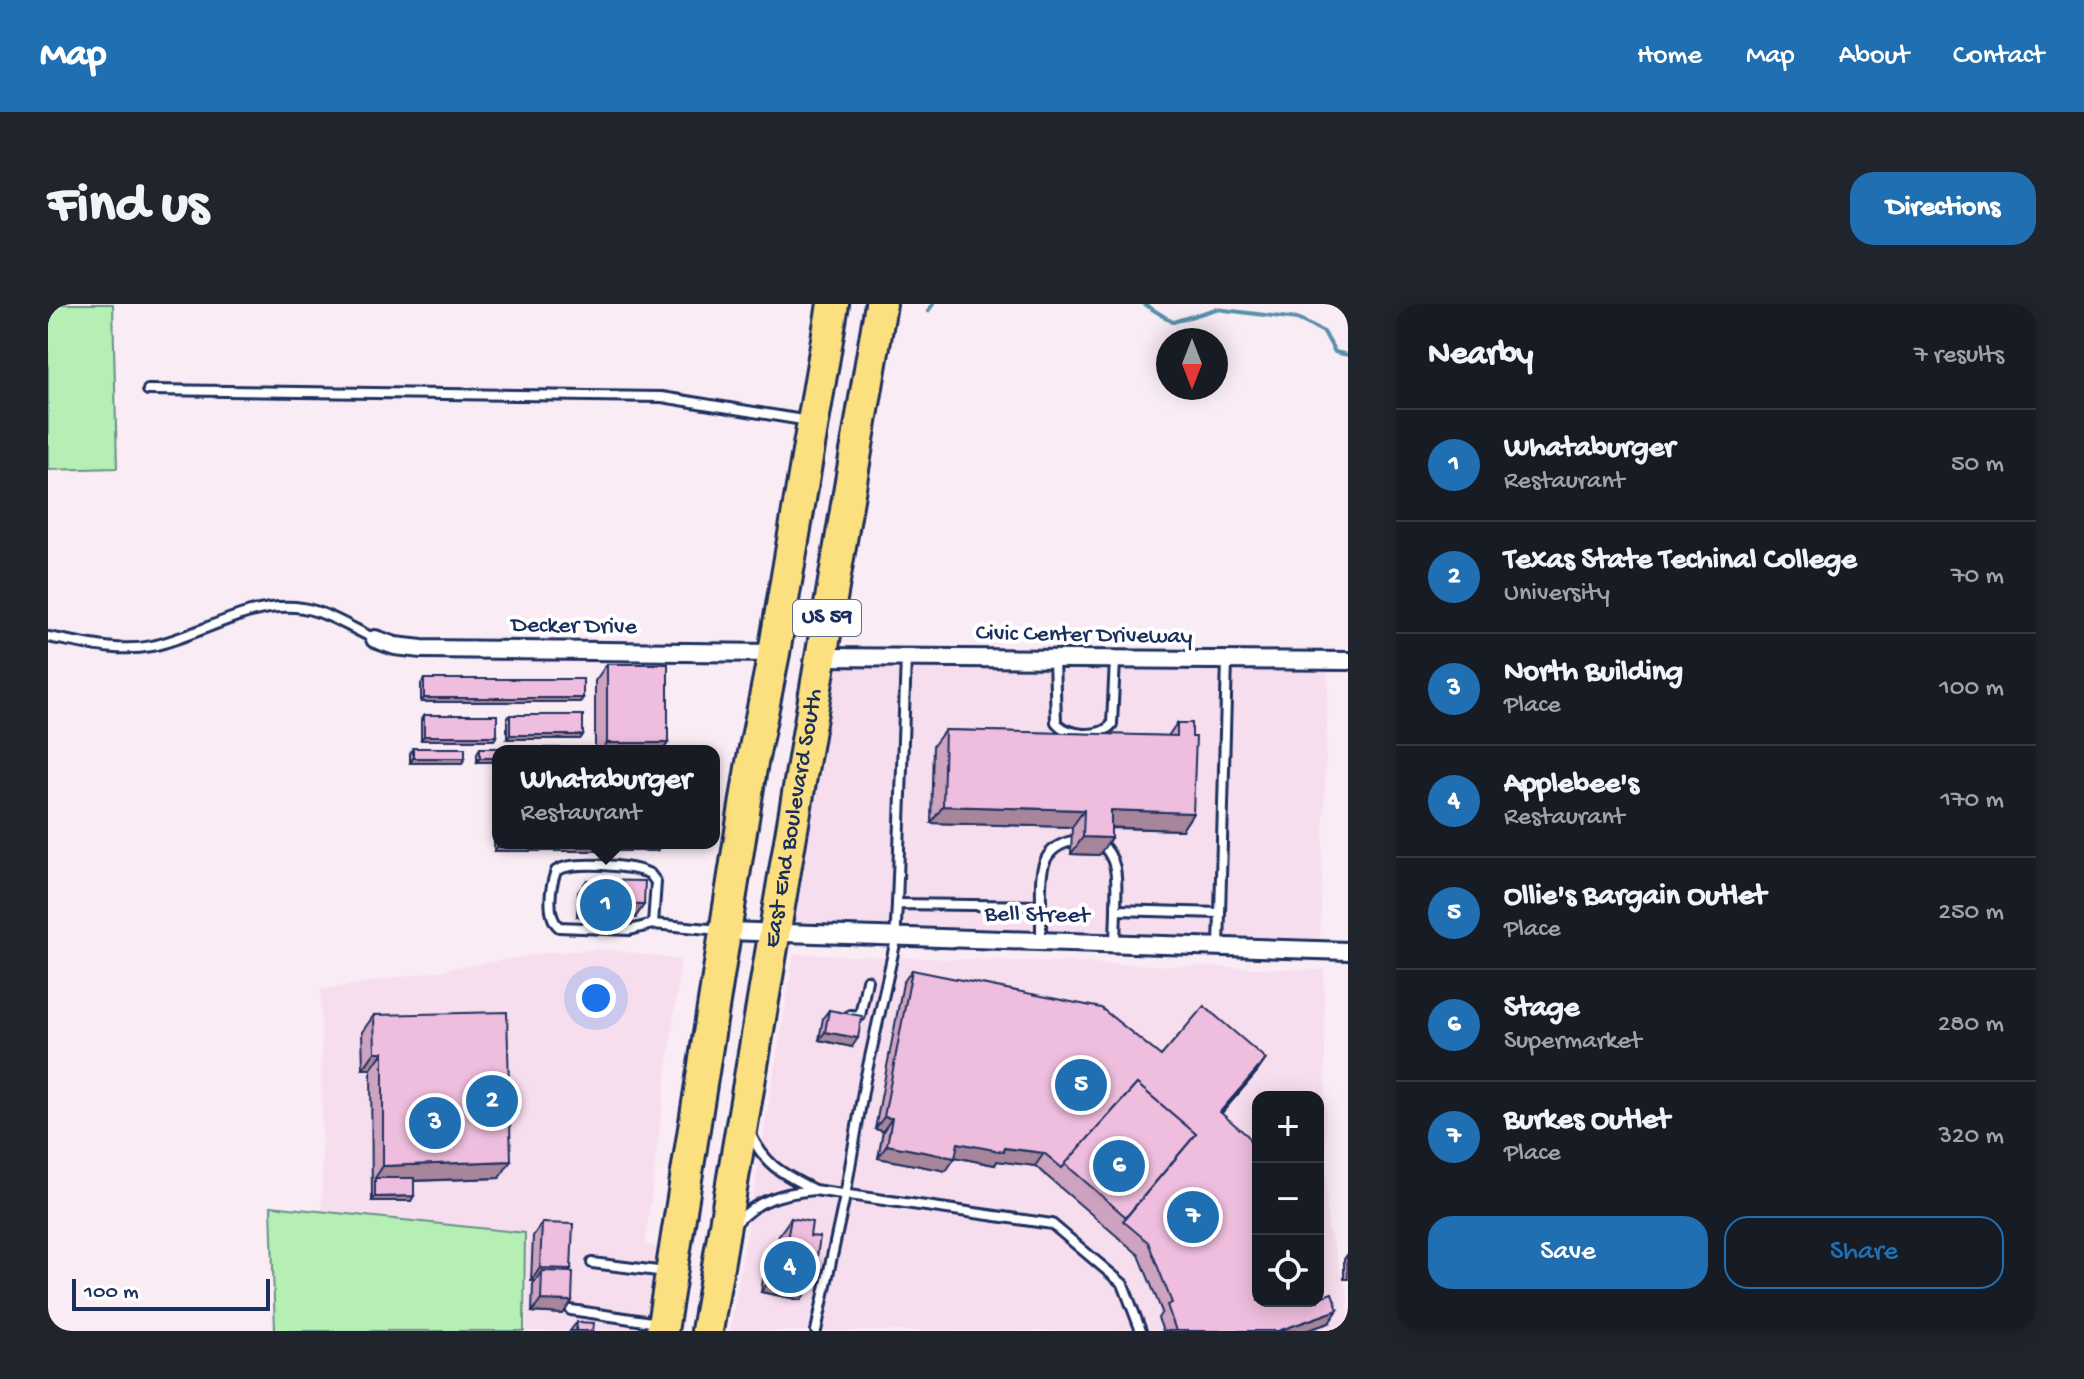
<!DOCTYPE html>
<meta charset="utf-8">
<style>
body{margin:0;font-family:"Gochi Hand",sans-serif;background:#20242c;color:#f1f3f6}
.controls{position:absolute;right:24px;bottom:24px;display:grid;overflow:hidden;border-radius:16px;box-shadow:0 4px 20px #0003}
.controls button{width:72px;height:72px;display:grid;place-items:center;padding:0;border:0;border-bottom:2px solid #363941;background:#171b24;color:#f1f3f6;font:40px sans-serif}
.compass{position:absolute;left:1108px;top:24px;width:72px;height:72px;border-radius:50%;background:#171b24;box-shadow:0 4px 20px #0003;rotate:180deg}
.scale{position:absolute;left:24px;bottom:20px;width:198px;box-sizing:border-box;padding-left:8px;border:4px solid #1b2f5e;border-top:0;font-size:22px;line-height:28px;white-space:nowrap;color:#1b2f5e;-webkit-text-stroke:6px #fff;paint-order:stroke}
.you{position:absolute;left:548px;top:694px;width:28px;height:28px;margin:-20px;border:6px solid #fff;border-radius:50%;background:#1a73e8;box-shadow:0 0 0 12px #1a73e833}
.badge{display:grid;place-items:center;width:52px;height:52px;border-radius:50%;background:#1f6fb2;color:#fff;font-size:26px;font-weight:700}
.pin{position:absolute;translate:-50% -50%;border:4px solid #fff;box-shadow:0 2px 8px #0006}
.popup{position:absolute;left:444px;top:441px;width:228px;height:104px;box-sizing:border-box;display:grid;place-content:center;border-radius:16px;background:#171b24;filter:drop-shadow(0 2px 6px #0005);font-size:26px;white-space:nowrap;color:#9ea1a6}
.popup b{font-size:30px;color:#f1f3f6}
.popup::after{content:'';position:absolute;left:50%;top:100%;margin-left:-16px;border:16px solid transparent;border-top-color:#171b24}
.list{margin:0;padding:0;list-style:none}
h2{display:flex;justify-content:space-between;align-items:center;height:104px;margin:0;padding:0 32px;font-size:34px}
h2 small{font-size:26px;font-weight:400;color:#9ea1a6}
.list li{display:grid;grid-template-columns:52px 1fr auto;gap:24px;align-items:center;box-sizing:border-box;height:112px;padding:0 32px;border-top:2px solid #363941}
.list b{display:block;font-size:30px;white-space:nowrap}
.list p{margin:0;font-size:26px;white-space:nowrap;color:#9ea1a6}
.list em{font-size:26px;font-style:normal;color:#9ea1a6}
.actions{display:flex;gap:16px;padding:24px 32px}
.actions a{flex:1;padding:18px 0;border:2px solid #1f6fb2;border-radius:24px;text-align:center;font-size:28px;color:#1f6fb2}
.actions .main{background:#1f6fb2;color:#fff}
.icon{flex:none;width:44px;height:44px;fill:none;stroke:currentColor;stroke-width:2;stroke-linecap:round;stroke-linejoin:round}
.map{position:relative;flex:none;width:1300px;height:1027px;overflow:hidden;border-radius:24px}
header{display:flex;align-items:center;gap:48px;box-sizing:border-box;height:112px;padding:0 40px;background:#1f6fb2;color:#fff}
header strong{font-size:38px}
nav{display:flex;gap:44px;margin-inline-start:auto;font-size:28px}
.intro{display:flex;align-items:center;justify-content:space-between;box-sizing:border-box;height:192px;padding:0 48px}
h1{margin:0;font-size:56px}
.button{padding:20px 36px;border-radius:24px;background:#1f6fb2;color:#fff;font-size:28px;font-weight:700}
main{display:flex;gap:48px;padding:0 48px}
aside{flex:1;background:#171b24;border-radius:24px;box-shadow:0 4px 20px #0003}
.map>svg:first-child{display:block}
.built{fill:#f7deee;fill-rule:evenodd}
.green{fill:#b5efb4;stroke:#688f89;stroke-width:2}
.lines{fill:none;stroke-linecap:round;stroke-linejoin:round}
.stream{stroke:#5890ab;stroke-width:4}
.lane-casing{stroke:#1b2f5e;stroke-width:14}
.street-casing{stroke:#1b2f5e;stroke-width:22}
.highway-casing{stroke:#1b2f5e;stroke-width:36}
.lane{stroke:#fff;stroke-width:8}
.street{stroke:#fff;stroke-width:16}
.highway{stroke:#fce080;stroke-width:30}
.wall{fill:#cea3bf;stroke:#1b2f5e;stroke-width:2}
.shaded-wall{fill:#a7859b;stroke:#1b2f5e;stroke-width:2}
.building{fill:#efbede;stroke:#1b2f5e;stroke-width:2}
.labels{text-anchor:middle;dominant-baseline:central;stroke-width:8;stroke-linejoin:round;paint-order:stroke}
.shield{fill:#fff;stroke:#5f6d8e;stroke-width:2}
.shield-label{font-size:22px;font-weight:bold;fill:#1b2f5e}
.street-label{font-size:24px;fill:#1b2f5e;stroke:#fff}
</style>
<header>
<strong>Map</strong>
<nav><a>Home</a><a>Map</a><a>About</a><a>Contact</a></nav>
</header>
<div class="intro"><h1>Find us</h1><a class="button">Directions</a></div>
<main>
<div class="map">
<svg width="1300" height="1027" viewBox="0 0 1300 1027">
<rect width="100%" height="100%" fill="#faecf5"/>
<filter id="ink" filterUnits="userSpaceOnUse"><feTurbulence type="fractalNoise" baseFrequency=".0125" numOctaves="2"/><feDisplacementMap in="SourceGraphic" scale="16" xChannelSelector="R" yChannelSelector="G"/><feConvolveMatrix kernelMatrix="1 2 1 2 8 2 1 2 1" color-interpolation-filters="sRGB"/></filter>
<g filter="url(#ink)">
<g class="built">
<path d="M793,346l488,14 -9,275 -528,-17v-16z"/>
<path d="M558,645l75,11 -36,285 17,3 -14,83h-121v-98l-205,-21 -1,-222 223,-37z"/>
<path d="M746,650l530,16 3,253 21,72v36h-618zM1210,793h60v204h-60z"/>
</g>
<g class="green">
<path d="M0,0h65l4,164 -69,2z"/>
<path d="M223,902l254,27 -1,98h-249z"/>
</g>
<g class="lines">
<g class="stream">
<path d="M1096,0l29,18 43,-13 81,10 27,13 11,20 13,3"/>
<path d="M880,7l5,-7"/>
</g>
<defs>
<g id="lane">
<path d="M100,86l514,7 147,24"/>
<path d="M0,333c34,6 70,16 104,9 47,-10 94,-43 143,-39 28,2 56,21 80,32"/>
<path d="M1006,355l2,63c10,14 45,17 56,2l3,-64"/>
<path d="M1051,538c22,18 17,42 17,68"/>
<path d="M849,600l9,-246"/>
<path d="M993,602c0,-29 -4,-57 31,-65"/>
<path d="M1172,609l7,-252"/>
<path d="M605,620l3,-42 -6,-8c-17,-9 -79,-14 -94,-3 -6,16 -10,45 3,56l71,3 23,-6 67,6"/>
<path d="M1067,638l1,-32 104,3 -1,33"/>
<path d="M802,711l10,1 7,-36"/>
<path d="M703,831c15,32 33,39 63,55"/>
<path d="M688,919c21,-24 48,-30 78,-33l238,34 71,60 18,47"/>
<path d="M544,959l74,9"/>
<path d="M523,1006l87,13"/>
<path d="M768,1027l29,-135 20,-116 30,-136 2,-40 144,2v34"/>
</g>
<g id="street">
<path d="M327,335l20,7 27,3 352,4"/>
<path d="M772,353l528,4"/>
<path d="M677,627l623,20"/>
</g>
<g id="highway">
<path d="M614,1027l89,-563 23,-115 59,-349"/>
<path id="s1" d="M659,1027l174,-1027"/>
</g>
</defs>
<use href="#lane" class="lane-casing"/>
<use href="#street" class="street-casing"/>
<use href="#highway" class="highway-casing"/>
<use href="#lane" class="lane"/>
<use href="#street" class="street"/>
<use href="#highway" class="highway"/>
</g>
<g class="wall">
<path d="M559,360l61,79 -6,8h-67v-70z"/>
<path d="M376,375l159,19 -3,4h-159v-18z"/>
<path d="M376,411l70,25h-73v-21z"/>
<path d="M462,411l73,20 -3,4h-73v-20z"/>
<path d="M1129,419l16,90 -11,17 -71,-2 -12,27 -28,-1 1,-27 -141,-4 2,-77 12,-16 223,6z"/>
<path d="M365,444l52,10 -3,5h-52v-10z"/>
<path d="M432,444h115l-118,14v-9z"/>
<path d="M449,532l160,15h-163v-11z"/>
<path d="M539,576l48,38 -58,-2 1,-24z"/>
<path d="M864,666l249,86 105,3 -9,13 -36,42 37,187 71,22 -24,8h-142l-5,-13 4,-6 -23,-57 -104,-89 -38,-5 -2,4 -40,-8 -9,14 -68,-13 5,-27 -8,-2 28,-146z"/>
<path d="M781,706l23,37 -33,-7 4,-22z"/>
<path d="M326,711l125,163 -85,3 -3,20h-39l-1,-132h-8l-1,-37z"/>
<path d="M743,914l19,18 -9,64 -40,-8 4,-25 11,-17 3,-15z"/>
<path d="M494,919l27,49 -6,42 -31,-2 1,-28 2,-3h-4l2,-45z"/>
<path d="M1299,951l1,24h-4v-20z"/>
<path d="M529,1018l16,9h-23z"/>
</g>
<g class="shaded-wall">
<path d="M376,394h159l-3,4h-159z"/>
<path d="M462,431h73l-3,4h-73z"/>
<path d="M376,432h73l-3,4h-73z"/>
<path d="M559,439h61l-6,8h-61z"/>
<path d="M365,454h52l-3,5h-52z"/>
<path d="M432,454h18v4h-21z"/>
<path d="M895,502l141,4 -12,17 -141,-4z"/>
<path d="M1063,506l82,3 -11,17 -82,-3z"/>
<path d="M1035,533l28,1 -12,17 -28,-1z"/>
<path d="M449,543h163l-3,4h-163z"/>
<path d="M538,599l58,2 -9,13 -58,-2z"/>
<path d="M777,728l33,6 -6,9 -33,-7z"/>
<path d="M327,748h8l-12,17h-8z"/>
<path d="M1218,755l-9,13 -46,53 9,-13z"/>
<path d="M836,813l8,1 -9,13 -8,-2z"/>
<path d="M910,839l46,5 40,5 -9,13 -38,-5 -2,4 -46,-9z"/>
<path d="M839,841l68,13 -9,13 -68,-13z"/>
<path d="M463,857l-12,17 -124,4v-4l8,-12z"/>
<path d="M366,892l-3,5h-39l3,-4z"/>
<path d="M492,964l31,1 -9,13 -20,-11 -7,10h-4z"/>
<path d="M725,971l40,8 -12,17 -40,-8z"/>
<path d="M493,996l31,1 -9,13 -31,-2z"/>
<path d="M1290,1006l-9,13 -24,8h-27z"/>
</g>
<g class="building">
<rect x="559" y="360" width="61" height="79"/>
<rect x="376" y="375" width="159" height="19"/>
<rect x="376" y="411" width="73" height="21"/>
<rect x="462" y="411" width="73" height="20"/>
<path d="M1129,419h15v14h4l-3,76 -82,-3v28l-28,-1 1,-27 -141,-4 2,-76 232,6z"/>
<rect x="365" y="444" width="52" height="10"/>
<path d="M432,444h115v3h-97v7h-18z"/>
<path d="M449,532h1v7h162v4h-163z"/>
<path d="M539,576l58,1 -1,24 -58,-2z"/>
<path d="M864,666l189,38 60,48 43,-50 62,53 -46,53 28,24 10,27v138h60v-18l5,13 9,-3 6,17 -60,21h-102l-9,-26 5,-2 -24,-61 -25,-21 73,-87 -59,-50 -75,84 -18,-15 -40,-5v4l-46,-9 -3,15 -68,-13 5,-27 -8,-1z"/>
<path d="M781,706l33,6 -4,22 -33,-6z"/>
<path d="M459,708l4,149 -128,5v-114h-8l-1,-37z"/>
<path d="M1089,780l59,50 -70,83 -61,-53z"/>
<path d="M327,874h39v18l-39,1z"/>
<path d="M743,914l21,4 -2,14 10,1 -7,46 -40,-8 4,-25 8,1z"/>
<path d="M494,919l31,1 -2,45 -31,-1z"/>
<path d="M494,967l31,1 -1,29 -31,-1z"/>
<path d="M529,1018l17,1 -1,8h-17z"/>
</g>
</g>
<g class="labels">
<rect class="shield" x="745" y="296" width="68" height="36" rx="6"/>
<g class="shield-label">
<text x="779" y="314">US 59</text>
</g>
<g class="street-label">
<text transform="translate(526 323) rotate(1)">Decker Drive</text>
<text transform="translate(1036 332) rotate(1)">Civic Center Driveway</text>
<text stroke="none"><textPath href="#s1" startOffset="520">East End Boulevard South</textPath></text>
<text transform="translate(989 612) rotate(1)">Bell Street</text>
</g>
</g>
</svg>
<div class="controls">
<button>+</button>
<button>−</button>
<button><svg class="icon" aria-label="locate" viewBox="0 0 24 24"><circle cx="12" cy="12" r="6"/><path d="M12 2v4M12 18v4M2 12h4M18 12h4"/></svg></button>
</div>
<svg class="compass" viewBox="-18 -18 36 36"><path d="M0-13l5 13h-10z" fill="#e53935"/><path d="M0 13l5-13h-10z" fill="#9ea1a6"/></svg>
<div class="scale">100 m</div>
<div class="you"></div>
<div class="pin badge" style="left:558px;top:601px">1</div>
<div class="popup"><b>Whataburger</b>Restaurant</div>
<div class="pin badge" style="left:444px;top:797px">2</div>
<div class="pin badge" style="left:387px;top:819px">3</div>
<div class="pin badge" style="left:742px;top:963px">4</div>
<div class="pin badge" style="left:1033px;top:781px">5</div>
<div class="pin badge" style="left:1071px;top:862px">6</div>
<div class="pin badge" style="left:1145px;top:913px">7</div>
</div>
<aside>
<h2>Nearby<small>7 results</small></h2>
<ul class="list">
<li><span class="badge">1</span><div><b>Whataburger</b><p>Restaurant</p></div><em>50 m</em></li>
<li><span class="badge">2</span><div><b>Texas State Techinal College</b><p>University</p></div><em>70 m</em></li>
<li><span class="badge">3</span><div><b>North Building</b><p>Place</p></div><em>100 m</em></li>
<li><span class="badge">4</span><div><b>Applebee's</b><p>Restaurant</p></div><em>170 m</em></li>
<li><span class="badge">5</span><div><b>Ollie's Bargain Outlet</b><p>Place</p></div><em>250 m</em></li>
<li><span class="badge">6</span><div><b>Stage</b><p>Supermarket</p></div><em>280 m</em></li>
<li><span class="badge">7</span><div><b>Burkes Outlet</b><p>Place</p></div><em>320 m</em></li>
</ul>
<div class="actions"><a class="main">Save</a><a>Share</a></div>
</aside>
</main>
